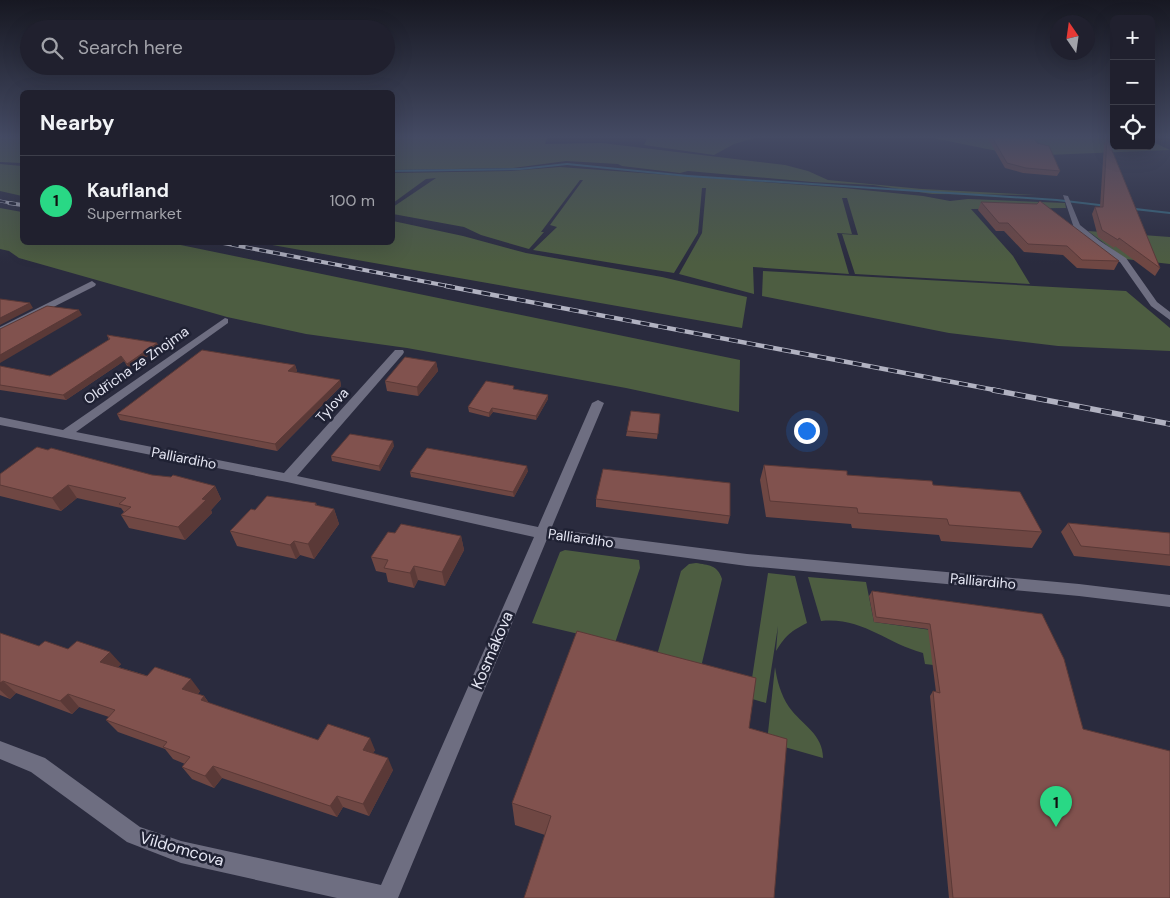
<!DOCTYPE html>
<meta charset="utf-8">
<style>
body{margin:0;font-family:"DM Sans",sans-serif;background:#282836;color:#f1f3f6}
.controls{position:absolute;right:15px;top:15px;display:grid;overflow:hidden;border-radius:8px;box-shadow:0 5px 20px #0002}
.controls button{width:45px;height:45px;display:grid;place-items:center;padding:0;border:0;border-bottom:1px solid #3d3e4a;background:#20202e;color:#f1f3f6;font:25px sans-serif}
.compass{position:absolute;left:1050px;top:15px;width:45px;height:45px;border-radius:50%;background:#20202e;box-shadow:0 5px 20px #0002;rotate:347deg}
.you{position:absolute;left:806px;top:430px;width:18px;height:18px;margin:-12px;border:4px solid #fff;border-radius:50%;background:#1a73e8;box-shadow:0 0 0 8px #1a73e833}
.badge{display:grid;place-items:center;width:32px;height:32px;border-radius:50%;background:#29d885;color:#111;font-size:16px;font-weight:700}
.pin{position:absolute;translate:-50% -41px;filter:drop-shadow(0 1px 2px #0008)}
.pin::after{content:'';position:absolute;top:26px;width:18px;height:15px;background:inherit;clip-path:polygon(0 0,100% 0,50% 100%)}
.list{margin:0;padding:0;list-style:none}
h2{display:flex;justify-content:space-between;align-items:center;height:65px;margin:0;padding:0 20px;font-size:21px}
h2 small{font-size:16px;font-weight:400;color:#a2a3aa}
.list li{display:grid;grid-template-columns:32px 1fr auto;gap:15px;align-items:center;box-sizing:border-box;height:90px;padding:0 20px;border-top:1px solid #3d3e4a}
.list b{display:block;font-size:19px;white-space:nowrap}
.list p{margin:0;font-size:16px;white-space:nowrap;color:#a2a3aa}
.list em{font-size:16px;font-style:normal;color:#a2a3aa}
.icon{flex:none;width:28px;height:28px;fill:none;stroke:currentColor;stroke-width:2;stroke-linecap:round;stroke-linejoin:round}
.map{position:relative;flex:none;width:1170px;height:898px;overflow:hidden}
.search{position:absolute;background:#20202e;box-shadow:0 5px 20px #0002;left:20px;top:20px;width:375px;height:55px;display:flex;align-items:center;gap:12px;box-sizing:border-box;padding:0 18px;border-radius:28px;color:#a2a3aa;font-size:19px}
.panel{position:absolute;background:#20202e;box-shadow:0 5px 20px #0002;left:20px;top:90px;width:375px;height:155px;border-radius:8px}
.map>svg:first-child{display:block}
.green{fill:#4d5d41}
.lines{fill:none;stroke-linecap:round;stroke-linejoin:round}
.stream{fill:#36687e;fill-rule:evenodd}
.minor{fill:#6e6e81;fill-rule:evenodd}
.rail-far3-casing{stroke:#b1b2c1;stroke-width:3}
.rail-far2-casing{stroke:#b1b2c1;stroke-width:4}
.rail-far1-casing{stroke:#b1b2c1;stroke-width:4.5}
.rail-casing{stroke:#b1b2c1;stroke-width:5.5}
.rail-far3{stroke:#202234;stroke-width:2;stroke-dasharray:5.5;stroke-linecap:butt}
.rail-far2{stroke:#202234;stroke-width:2.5;stroke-dasharray:7;stroke-linecap:butt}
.rail-far1{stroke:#202234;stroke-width:3;stroke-dasharray:9;stroke-linecap:butt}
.rail{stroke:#202234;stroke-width:4;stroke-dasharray:11;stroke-linecap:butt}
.wall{fill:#6f4743}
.shaded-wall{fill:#5a3937}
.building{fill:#81524e;stroke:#5a3937}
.labels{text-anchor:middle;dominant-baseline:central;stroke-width:5;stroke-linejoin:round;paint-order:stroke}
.street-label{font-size:14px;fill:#e6e7f4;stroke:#202234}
.near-street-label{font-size:16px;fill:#e6e7f4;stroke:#202234}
</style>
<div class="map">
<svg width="1170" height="898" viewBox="0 0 1170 898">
<rect width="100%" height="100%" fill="#2a2b3e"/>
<g class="green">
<path d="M0,137h22v26l-22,-1z"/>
<path d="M393,137h154l-2,7 57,-1 183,22 23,6 20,9 94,9 115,6 -105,-1 -59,-9 -61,-3 -124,-11 -8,2 -58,-7 -4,-2 -52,-3 -53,7 -120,2z"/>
<path d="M632,137h126l-24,7 -20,11 -70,-10 3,-6z"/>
<path d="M928,137h186v9h37v-5l19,9 -148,6z"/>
<path d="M0,164l22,2v30l-22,-5z"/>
<path d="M560,167l284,21 79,8 27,5 18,-2 97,4 1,5 -95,1 42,47 17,28 -175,-10 -13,-40 16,1 -11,-37h-5l10,36 -15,-1 12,41 -96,-7 1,27 -75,-20 23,-41 4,-45h-4l-4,45 -24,40 -141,-23 24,-23 -7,-2 33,-45h-3l-39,52h3l-15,17 -48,-14 -17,-8 -71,-13v-7l43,-29 -10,1 -33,24v-30l117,-2z"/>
<path d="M0,208l22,4v30l149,1 569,117 -1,52 -113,-24 -219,-40 -101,-14 -79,-17 -208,-59 -10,-7 -9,-2z"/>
<path d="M393,221l70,15 63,17 136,24 85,20 -5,31 -481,-85 131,-1z"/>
<path d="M1088,231l82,6v27l-45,-5z"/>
<path d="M763,271l363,20 44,37v23l-112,-5 -109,-13 -187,-37z"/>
<path d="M565,550l74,10 1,8 -32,96 -25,-29 -51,-12 28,-71z"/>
<path d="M696,563c12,2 22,2 26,16l-26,109 -45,-12 30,-105 8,-7z"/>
<path d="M768,573l27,3 12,47c-17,9 -20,11 -31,28l2,-25 -12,77 -17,-5z"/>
<path d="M808,577l58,5 8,40 178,25 -119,18 -8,-1 -2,-11c-38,-10 -60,-36 -102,-32z"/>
<path d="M775,667c2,14 6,28 14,40 13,18 34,27 34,51l-56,-16z"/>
</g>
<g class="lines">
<g class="stream">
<path d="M567,163l121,12 369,24 51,6 2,1 -2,1 -51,-6 -369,-24 -121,-12 -47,5 -128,2v-2l128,-2z"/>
<path d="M1127,207l43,5v2l-45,-5v-2z"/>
</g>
<g class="minor">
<path d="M1063,195l5,1 12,29 20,16 26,17 31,44 13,10v8l-19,-14 -31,-44 -26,-17 -20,-17z"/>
<path d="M92,281l4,3 -1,2 -95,48v-7z"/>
<path d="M225,318l3,1v4l-152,109 208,41 111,-123h8l1,2 -1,2 -106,122 241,51 54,-124 6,-3 6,3 -53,126 196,25 332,30 91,11v12l-91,-11 -332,-30 -200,-27 -149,359h-61l-156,-35 -54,-21 -96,-70 -31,-13v-18l45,17 95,69 41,14 200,44 153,-348 -247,-55 -287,-57v-8l63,13z"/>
</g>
<defs>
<path id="rail-far3" d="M0,201l16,3"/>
<g id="rail-far2">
<path d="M9,203l13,2"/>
<path d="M218,242l235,45"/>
</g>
<path id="rail-far1" d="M446,286l554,105"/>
<path id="rail" d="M993,390l177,34"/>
</defs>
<use href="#rail-far3" class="rail-far3-casing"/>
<use href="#rail-far2" class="rail-far2-casing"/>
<use href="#rail-far1" class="rail-far1-casing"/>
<use href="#rail" class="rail-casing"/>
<use href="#rail-far3" class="rail-far3"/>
<use href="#rail-far2" class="rail-far2"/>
<use href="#rail-far1" class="rail-far1"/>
<use href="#rail" class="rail"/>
</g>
<g class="wall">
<path d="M987,137h46l4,6 23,28 -3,5 -34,-3 -18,-5z"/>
<path d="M1107,138l53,130 -5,8 -40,-30 -1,2 -16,-11 -6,-23 3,-7h5l4,-63z"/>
<path d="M981,202l138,59 -5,9 -37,-2 -14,-13 -39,-3 -20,-21h-8l-18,-21z"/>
<path d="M107,335l50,8 2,5 -30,21 -5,-8 -58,39 -66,-10v-24l50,10 59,-36z"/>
<path d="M436,362l2,9 -20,25 -31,-5 -2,-10z"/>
<path d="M295,365l2,6 -2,2 45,7 1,6 -64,65 -157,-31 -3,-6z"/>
<path d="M514,389l34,6v4l-12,21 -43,-8 -4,5 -20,-5 -1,-5z"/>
<path d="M660,414l-3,25 -31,-3 1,-5z"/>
<path d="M394,446l-14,25 -48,-10 -1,-5z"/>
<path d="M764,465l169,20 109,47 -10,16 -91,-7 -2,-6 -87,-7 -1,-4 -85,-7 -6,-37z"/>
<path d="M528,471l-14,26 -103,-20 -1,-5z"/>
<path d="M0,474l152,1 63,11 6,13 -10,11 1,3 -27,27 -56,-12 -8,-13 3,-3 -3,-4 -44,-10 -16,13 -61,-15z"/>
<path d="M596,499l134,17 -2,8 -132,-17z"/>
<path d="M316,503l1,3 17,3 5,15 -25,35 -14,-4 -4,4 -59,-13 -7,-15 25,-21z"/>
<path d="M1068,523l102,10v33l-96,-10 -13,-24z"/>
<path d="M395,533l66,3 3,14 -19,36 -27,-6 -4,8 -26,-6 -2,-9 -10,-2 -5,-14z"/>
<path d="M872,591l170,23 41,115 87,169h-221l-19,-202 3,-5 3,1 -8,-63 -54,-7 -5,-26z"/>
<path d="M0,633l39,13 29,3 53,15 -3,3 82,24 -2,3 6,2 5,7 109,37 57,10 -2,3 20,17 -24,46 -26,-9 -6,10 -115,-39 -8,10 -22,-9 -10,-12 3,-3 -12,-5 -8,-10 -47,-17 -12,-12 3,-3 -30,-10 -7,7 -56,-21 -6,6 -10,-4z"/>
<path d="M749,728l-204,107 -30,-10 -3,-22z"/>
</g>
<g class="shaded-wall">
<path d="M30,303l3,5 -33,17v-7z"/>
<path d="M79,310l3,5 -82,48v-8z"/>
<path d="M157,343l2,5 -30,21 -2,-5z"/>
<path d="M121,356l3,5 -58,39 -3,-5z"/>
<path d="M436,362l2,9 -20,25 -1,-9z"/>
<path d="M295,365l2,6 -7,6 -2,-6z"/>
<path d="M340,380l1,6 -64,65 -2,-7z"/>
<path d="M548,395v4l-12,21v-4z"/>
<path d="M492,408l1,4 -4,5v-4z"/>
<path d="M393,441l1,5 -14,25 -1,-5z"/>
<path d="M527,466l1,5 -14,26 -1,-5z"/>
<path d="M68,485l9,13 -16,13 -9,-13z"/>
<path d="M215,486l6,13 -10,11 1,3 -27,27 -7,-13 24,-28z"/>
<path d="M334,509l5,15 -25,35 -6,-15z"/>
<path d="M461,536l3,14 -19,36 -3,-14z"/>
<path d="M294,541l6,14 -4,4 -6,-14z"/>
<path d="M414,566l4,14 -4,8 -4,-15z"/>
<path d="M110,652l11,12 -11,10 -10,-12z"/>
<path d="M191,679l9,12 -9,11 -9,-13z"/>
<path d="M3,681l13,12 -6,6 -10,-9v-7z"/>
<path d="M68,694l11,13 -7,7 -12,-13z"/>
<path d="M204,696l9,13 -12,-9z"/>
<path d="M370,738l5,12 -7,12 -5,-12z"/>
<path d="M388,758l5,12 -24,46 -6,-12z"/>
<path d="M213,766l9,12 -8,10 -9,-12z"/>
<path d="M337,796l6,11 -6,10 -7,-11z"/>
</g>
<g class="building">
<path d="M992,137h41l4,6 12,3 11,25 -34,-3 -19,-5z"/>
<path d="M1107,138l53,130 -41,-30 -1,2 -16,-10 -7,-23h8z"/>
<path d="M1040,201l79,60 -37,-1 -15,-14 -39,-2 -20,-21h-9l-18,-21 56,2z"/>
<path d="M0,299l30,4 -30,15z"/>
<path d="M47,306l32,4 -79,45v-26z"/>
<path d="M107,335l50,8 -30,21 -6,-8 -58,39 -63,-10v-19l50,10 60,-37z"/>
<path d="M202,350l93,15 -7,6 52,9 -65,64 -158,-30z"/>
<path d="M405,357l31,5 -19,25 -32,-6z"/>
<path d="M486,381l28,5 -1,3 35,6 -12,21 -44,-8 -3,5 -21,-6z"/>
<path d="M631,411l29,3 -2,20 -31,-3z"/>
<path d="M350,434l43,7 -14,25 -48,-10z"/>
<path d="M37,447l11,3 3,-2 101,27 19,2 2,-2 42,11 -13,13 4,1 -28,27 -57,-12 10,-8 -12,-3 7,-6 -58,-13 -16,13 -52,-13v-11z"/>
<path d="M427,448l100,18 -14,26 -103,-20z"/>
<path d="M764,465l83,6v4l85,6 1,4 87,7 22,40 -93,-7 -2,-6 -89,-6 -1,-5 -87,-7z"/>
<path d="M603,469l127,14v33l-134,-17z"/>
<path d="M267,496l49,7 -1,2 19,4 -26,35 -14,-3 -4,4 -60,-14 21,-22 4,1z"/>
<path d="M1068,523l102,10v22l-89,-9z"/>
<path d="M401,524l60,12 -19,36 -28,-6 -4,7 -26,-5 4,-8 -17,-3 17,-25 7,1z"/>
<path d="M872,591l170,23 22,45 19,70 87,22v147h-217l-20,-207 7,2 -10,-69 -54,-7z"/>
<path d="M577,631l179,47 -7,50 38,11 -13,159h-250l27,-82 -39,-13z"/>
<path d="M0,633l39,13 6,-5 23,8 9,-8 33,11 -10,10 47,14 8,-9 36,12 -9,10 22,7 -3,4 117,40 10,-16 42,14 -7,12 25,8 -25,46 -26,-8 -7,10 -117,-40 -8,10 -23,-9 8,-10 -27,-10 4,-5 -61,-22 9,-10 -47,-16 -8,7 -57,-20 -3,2z"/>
</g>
<linearGradient id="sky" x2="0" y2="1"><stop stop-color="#171822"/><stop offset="0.52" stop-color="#444a63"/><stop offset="1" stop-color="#444a63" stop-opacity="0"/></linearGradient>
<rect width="1170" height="263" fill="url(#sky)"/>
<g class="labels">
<g class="street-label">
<text transform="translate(136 365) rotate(-35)">Oldřicha ze Znojma</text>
<text transform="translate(332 405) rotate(-48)">Tylova</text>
<text transform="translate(184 458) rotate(11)">Palliardiho</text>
<text transform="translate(581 538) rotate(8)">Palliardiho</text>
<text transform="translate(983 581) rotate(5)">Palliardiho</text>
</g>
<g class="near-street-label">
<text transform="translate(492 650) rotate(-67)">Kosmákova</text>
<text transform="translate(182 849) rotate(16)">Vildomcova</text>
</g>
</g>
</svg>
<div class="controls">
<button>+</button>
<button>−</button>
<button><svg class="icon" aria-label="locate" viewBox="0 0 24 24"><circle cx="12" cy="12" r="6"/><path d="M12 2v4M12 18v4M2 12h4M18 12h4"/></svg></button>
</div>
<svg class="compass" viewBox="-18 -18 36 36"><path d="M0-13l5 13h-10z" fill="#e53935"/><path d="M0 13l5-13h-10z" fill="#a2a3aa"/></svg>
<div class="you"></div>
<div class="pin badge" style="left:1056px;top:827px">1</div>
<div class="search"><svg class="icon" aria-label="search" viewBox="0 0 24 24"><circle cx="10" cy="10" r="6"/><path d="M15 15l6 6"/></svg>Search here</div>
<section class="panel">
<h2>Nearby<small></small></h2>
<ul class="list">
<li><span class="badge">1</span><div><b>Kaufland</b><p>Supermarket</p></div><em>100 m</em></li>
</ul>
</section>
</div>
